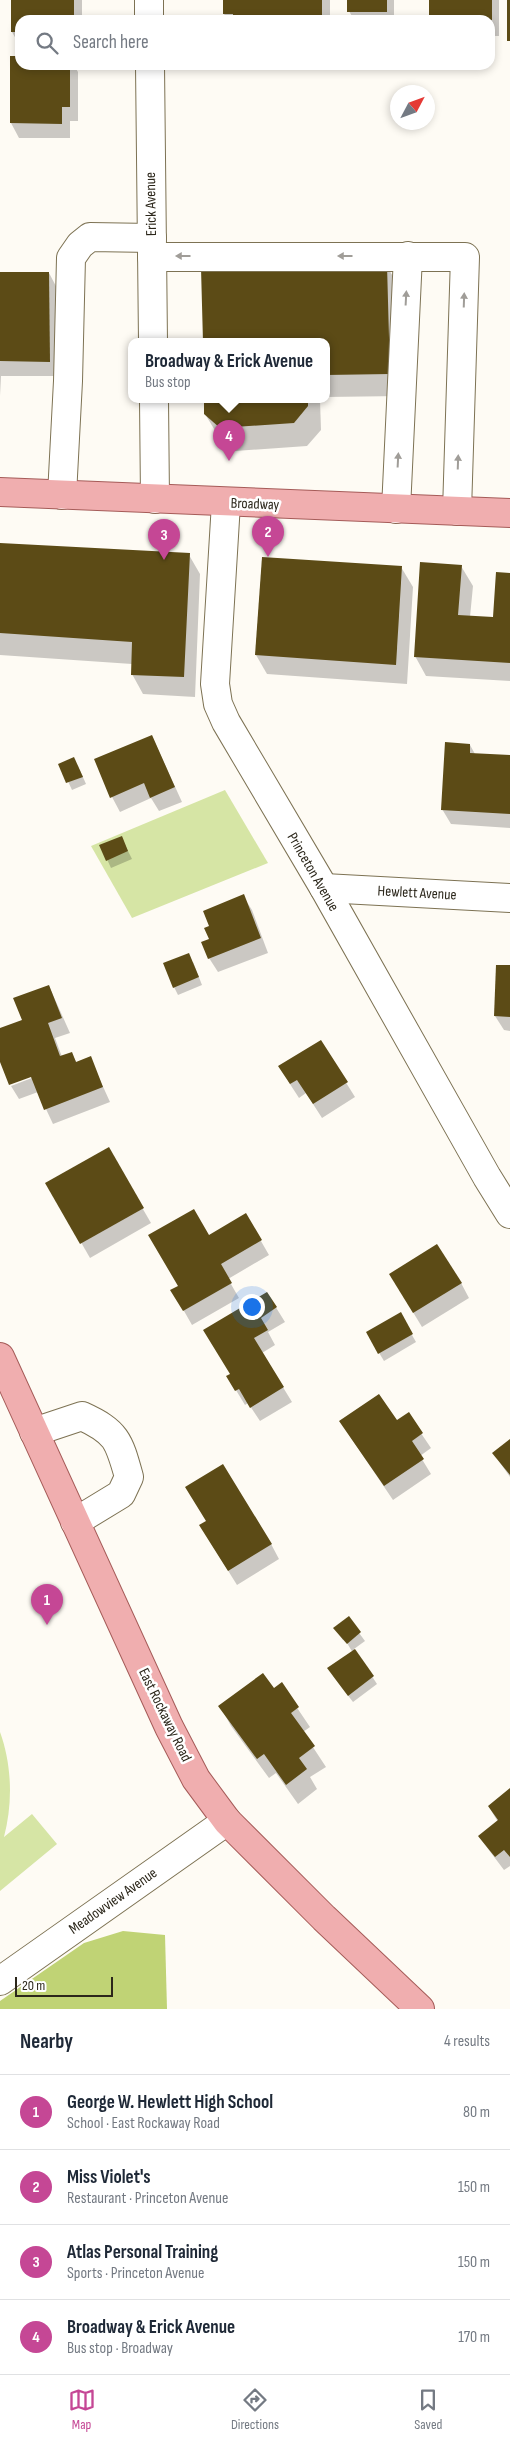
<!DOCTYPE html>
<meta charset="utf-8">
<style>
body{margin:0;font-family:"Sofia Sans Condensed",sans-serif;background:#f6f6f7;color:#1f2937}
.compass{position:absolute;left:390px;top:85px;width:45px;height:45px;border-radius:50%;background:#fff;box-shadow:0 2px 8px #0003;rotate:49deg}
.scale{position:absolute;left:15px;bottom:12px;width:98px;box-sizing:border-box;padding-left:5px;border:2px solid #2b261a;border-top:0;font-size:14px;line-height:18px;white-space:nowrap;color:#2b261a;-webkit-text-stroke:4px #fff;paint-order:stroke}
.you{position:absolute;left:251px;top:1306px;width:18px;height:18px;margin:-12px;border:4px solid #fff;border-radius:50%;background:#1a73e8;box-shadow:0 0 0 8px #1a73e833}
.badge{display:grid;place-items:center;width:32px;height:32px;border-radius:50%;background:#c54795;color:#fff;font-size:16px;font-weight:700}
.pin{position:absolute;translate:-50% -41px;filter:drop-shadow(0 1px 2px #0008)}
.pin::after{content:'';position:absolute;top:26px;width:18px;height:15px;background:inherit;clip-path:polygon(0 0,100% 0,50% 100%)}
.popup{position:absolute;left:128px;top:338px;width:202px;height:65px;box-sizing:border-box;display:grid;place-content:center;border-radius:10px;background:#fff;filter:drop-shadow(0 1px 4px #0005);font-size:16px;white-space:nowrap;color:#747a83}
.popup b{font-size:19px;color:#1f2937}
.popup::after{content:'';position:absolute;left:50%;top:100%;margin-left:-10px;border:10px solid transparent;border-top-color:#fff}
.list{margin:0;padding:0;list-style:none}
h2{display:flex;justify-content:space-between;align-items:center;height:65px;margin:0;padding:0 20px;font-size:21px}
h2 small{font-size:16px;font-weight:400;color:#747a83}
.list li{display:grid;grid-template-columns:32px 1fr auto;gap:15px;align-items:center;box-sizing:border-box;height:75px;padding:0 20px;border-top:1px solid #e0e1e3}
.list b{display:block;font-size:19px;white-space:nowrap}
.list p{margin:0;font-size:16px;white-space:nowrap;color:#747a83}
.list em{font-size:16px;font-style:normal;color:#747a83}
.icon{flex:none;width:28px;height:28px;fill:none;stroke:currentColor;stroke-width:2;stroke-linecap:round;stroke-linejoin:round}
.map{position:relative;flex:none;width:510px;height:2009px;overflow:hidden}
.search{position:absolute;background:#fff;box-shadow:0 2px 8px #0003;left:15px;right:15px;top:15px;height:55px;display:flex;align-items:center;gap:12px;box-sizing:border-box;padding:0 18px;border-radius:15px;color:#747a83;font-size:19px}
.sheet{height:365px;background:#fff}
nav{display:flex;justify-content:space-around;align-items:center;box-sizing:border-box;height:70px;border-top:1px solid #e0e1e3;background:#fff;font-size:14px;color:#747a83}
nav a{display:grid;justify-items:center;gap:2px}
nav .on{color:#c54795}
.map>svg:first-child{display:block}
.green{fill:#d6e5a5}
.forest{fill:#c0d375}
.shadow{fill:#0003}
.building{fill:#5c4b16}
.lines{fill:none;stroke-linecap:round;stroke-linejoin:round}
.minor-casing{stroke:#7d7253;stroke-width:30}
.major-casing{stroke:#a55b58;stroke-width:30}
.minor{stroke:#fff;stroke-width:28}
.major{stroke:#f0aeaf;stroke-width:28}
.oneway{fill:#a09d98}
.labels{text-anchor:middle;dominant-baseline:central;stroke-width:5;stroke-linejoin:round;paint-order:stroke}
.street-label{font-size:15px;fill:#2b261a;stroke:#fff}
</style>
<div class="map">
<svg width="510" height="2009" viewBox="0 0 510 2009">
<rect width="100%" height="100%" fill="#fefbf4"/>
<g class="green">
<path d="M225,790l43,73 -136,55 -41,-72z"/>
<path d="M0,1732c12,33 13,71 4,105l28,-23 25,30 -57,47z"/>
</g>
<path class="forest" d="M123,1931l42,4 2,74h-167v-8l84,-58z"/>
<g class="shadow">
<path d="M12,0h70v20h-62v26l-8,-14z"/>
<path d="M224,0h106v20h-102l-4,-6z"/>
<path d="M349,0h45v20h-40l-5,-9z"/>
<path d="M430,0h69v36h-9v-16h-60z"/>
<path d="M11,57h9v8h54l4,7v49h-8v17h-51l-8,-15z"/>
<path d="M387,266l13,23 2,107 -76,1v-55h-122l-2,-73z"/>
<path d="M0,273h49l8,15v88h-56l-1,20z"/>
<path d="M205,400h115l1,30 -14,16 -72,5 -16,-14 -14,-23z"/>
<path d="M0,544l189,11 11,19 -5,123 -52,-3 -11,-20v-10l-132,-9z"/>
<path d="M461,566l12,20 -3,31 24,1 16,-44v107l-84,-5 -11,-20z"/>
<path d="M401,567l12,20 -6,97 -140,-10 -11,-19z"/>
<path d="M152,736l30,66 -23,9 -8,-13 -31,14 -8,-15z"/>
<path d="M470,745l5,9 35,2v72l-59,-4 -9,-15z"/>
<path d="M60,764l18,2 8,18 -14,6z"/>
<path d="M125,845l7,14 -21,9 -10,-22z"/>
<path d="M243,896l9,14 16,43 -50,19 -9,-14 1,-19z"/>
<path d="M193,962l9,23 -24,10 -4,-8z"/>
<path d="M510,967v64l-6,-1 -9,-14z"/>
<path d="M49,986l21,47 -15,5 7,19 9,-4 6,10 13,-5 20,44 -57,22 -15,-32 -19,7 -8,-13 26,-10 -37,-17v-29l23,-10z"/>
<path d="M320,1041l35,56 -33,21 -16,-25 -7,5 -11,-17z"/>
<path d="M108,1149l43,74 -61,35 -43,-75z"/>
<path d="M246,1215l23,40 -41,24 11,19 -47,27 -20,-35 7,-4 30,-49z"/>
<path d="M461,1283l8,15 -47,29 -23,-38z"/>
<path d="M267,1293l18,29 -17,10 7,13 -13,8 30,49 -32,19 -12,-18 -3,2 -17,-28 3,-2z"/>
<path d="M400,1314l16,28 -32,19 -17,-28z"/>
<path d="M408,1414l23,34 -11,8 11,18 -38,26 -44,-65 48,-13z"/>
<path d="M510,1440v37l-16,-23z"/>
<path d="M209,1540l62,4 8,15 -42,26z"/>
<path d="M348,1618l17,23 -11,8 23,35 -24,18 -20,-26 20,-23 -9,-15 -1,2 -8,-11z"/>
<path d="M281,1684l29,43 -7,5 23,35 -16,10 7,12 -19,15 -22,-31 -7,5 -38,-52 -11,-20 53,-16z"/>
<path d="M510,1789v77l-6,4 -25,-33 19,-15 -9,-15z"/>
</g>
<g class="building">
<path d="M11,0h63v20h-54v12h-9z"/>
<path d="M223,0h99v20h-89v-6h-10z"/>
<rect x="347" y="0" width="40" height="12"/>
<rect x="429" y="0" width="63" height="20"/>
<rect x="507" y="0" width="3" height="41"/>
<path d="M10,56h10v9h50v42h-8v17l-52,-1z"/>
<path d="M387,265l3,109 -64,1v-33h-123l-2,-74z"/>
<path d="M0,272h49l1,90 -50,-1z"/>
<path d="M204,400h104v6l-14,17 -74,5 -16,-14z"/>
<path d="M0,543l190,10 -6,124 -53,-2 1,-33 -132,-9z"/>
<path d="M262,557l140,9 -6,99 -141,-10z"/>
<path d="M420,562l42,3 -4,50 35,2 3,-45 14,1v90l-96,-6z"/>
<path d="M152,735l23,52 -25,11 -6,-15 -34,15 -16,-39z"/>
<path d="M445,742l25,2v9l40,2v59l-69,-4z"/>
<path d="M74,757l9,20 -17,6 -8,-19z"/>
<path d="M122,836l6,15 -22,10 -7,-16z"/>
<path d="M244,894l17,44 -53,21 -7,-17 8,-3 -5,-11 5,-2 -6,-15z"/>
<path d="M189,953l10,24 -26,11 -10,-25z"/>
<path d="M496,965h14v52l-16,-1z"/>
<path d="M49,985l13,33 -14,5 12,33 12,-4 4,10 15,-6 12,31 -59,23 -13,-33 -22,8 -9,-23v-34l22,-8 -9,-22z"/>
<path d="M321,1040l27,42 -35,22 -16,-24 -7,4 -12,-18z"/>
<path d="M109,1147l35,61 -64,36 -35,-61z"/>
<path d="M194,1209l15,26 37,-22 16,27 -41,24 11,19 -49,28 -13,-21 8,-4 -30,-51z"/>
<path d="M437,1244l25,39 -49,30 -24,-39z"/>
<path d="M267,1292l10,15 -16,11 7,12 -14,8 30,49 -34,21 -11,-19 -4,2 -9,-15 4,-2 -27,-44z"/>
<path d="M401,1312l12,22 -35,20 -12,-22z"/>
<path d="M379,1394l18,26 12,-8 14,21 -11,8 12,18 -40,27 -45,-65z"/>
<path d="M510,1439v36l-18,-22z"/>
<path d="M223,1464l49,80 -44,27 -29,-46 7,-4 -21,-34z"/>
<path d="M349,1616l12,16 -14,12 -14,-16z"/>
<path d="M355,1649l19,27 -26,20 -21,-28z"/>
<path d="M263,1673l11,15 8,-6 17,25 -8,6 24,33 -16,12 8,11 -21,16 -22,-31 -7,5 -39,-53z"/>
<path d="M510,1788v69l-6,-7 -9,7 -17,-21 20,-16 -10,-14z"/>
</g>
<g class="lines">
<defs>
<g id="minor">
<path d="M149,0v20"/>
<path d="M150,65l3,277"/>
<path d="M152,257h313l-8,254"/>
<path d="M154,400l1,99"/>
<path d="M62,495l6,-114 3,-123 9,-13 10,-8 62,1"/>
<path d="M226,503l-11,181 3,20 8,18 98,166 163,289 23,37"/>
<path d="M396,509l12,-253"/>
<path d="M324,888l186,10"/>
<path d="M34,1432l48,-16c35,16 37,25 47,61l-8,17 -46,28"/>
<path d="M0,1981l227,-160"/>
</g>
<g id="major">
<path d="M0,492l510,21"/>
<path d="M0,1357l169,370 27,52 31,42 97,97 96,91"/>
</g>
</defs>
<use href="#minor" class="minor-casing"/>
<use href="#major" class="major-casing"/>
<use href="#minor" class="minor"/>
<use href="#major" class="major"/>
</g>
<defs><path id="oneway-solid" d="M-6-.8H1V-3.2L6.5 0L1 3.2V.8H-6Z" transform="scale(1.25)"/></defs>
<g class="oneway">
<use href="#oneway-solid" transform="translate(183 256) rotate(180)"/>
<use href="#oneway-solid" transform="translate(345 256) rotate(180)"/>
<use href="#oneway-solid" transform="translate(406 298) rotate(-87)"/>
<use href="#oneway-solid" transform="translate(464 300) rotate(-88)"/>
<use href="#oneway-solid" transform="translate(398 460) rotate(-87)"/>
<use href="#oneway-solid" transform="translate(458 462) rotate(-88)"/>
</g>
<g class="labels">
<g class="street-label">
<text transform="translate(151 204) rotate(-91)">Erick Avenue</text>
<text transform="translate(255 504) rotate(2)">Broadway</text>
<text transform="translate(313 872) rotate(60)">Princeton Avenue</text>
<text transform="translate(417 893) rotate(3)">Hewlett Avenue</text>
<text transform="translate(165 1715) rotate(64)">East Rockaway Road</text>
<text transform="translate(113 1901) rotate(-35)">Meadowview Avenue</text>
</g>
</g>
</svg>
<svg class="compass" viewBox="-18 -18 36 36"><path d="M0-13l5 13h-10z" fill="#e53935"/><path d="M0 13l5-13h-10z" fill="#747a83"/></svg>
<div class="scale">20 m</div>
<div class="you"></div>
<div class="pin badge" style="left:47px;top:1625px">1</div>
<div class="pin badge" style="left:268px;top:557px">2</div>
<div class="pin badge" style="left:164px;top:560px">3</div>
<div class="pin badge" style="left:229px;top:461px">4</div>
<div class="popup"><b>Broadway &amp; Erick Avenue</b>Bus stop</div>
<div class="search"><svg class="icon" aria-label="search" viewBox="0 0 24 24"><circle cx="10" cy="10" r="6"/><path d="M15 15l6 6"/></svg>Search here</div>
</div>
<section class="sheet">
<h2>Nearby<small>4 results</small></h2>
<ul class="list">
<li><span class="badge">1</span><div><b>George W. Hewlett High School</b><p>School · East Rockaway Road</p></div><em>80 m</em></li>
<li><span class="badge">2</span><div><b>Miss Violet's</b><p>Restaurant · Princeton Avenue</p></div><em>150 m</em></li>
<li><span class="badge">3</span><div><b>Atlas Personal Training</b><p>Sports · Princeton Avenue</p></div><em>150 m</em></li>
<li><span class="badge">4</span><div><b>Broadway &amp; Erick Avenue</b><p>Bus stop · Broadway</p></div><em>170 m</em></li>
</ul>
</section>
<nav>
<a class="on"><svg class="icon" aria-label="map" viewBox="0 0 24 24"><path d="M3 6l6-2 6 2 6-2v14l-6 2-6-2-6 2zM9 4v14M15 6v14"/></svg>Map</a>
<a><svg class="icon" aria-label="directions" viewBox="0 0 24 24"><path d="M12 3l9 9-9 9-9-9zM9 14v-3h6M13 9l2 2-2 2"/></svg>Directions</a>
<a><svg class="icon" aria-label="saved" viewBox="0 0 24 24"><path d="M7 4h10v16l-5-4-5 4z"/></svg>Saved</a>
</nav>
